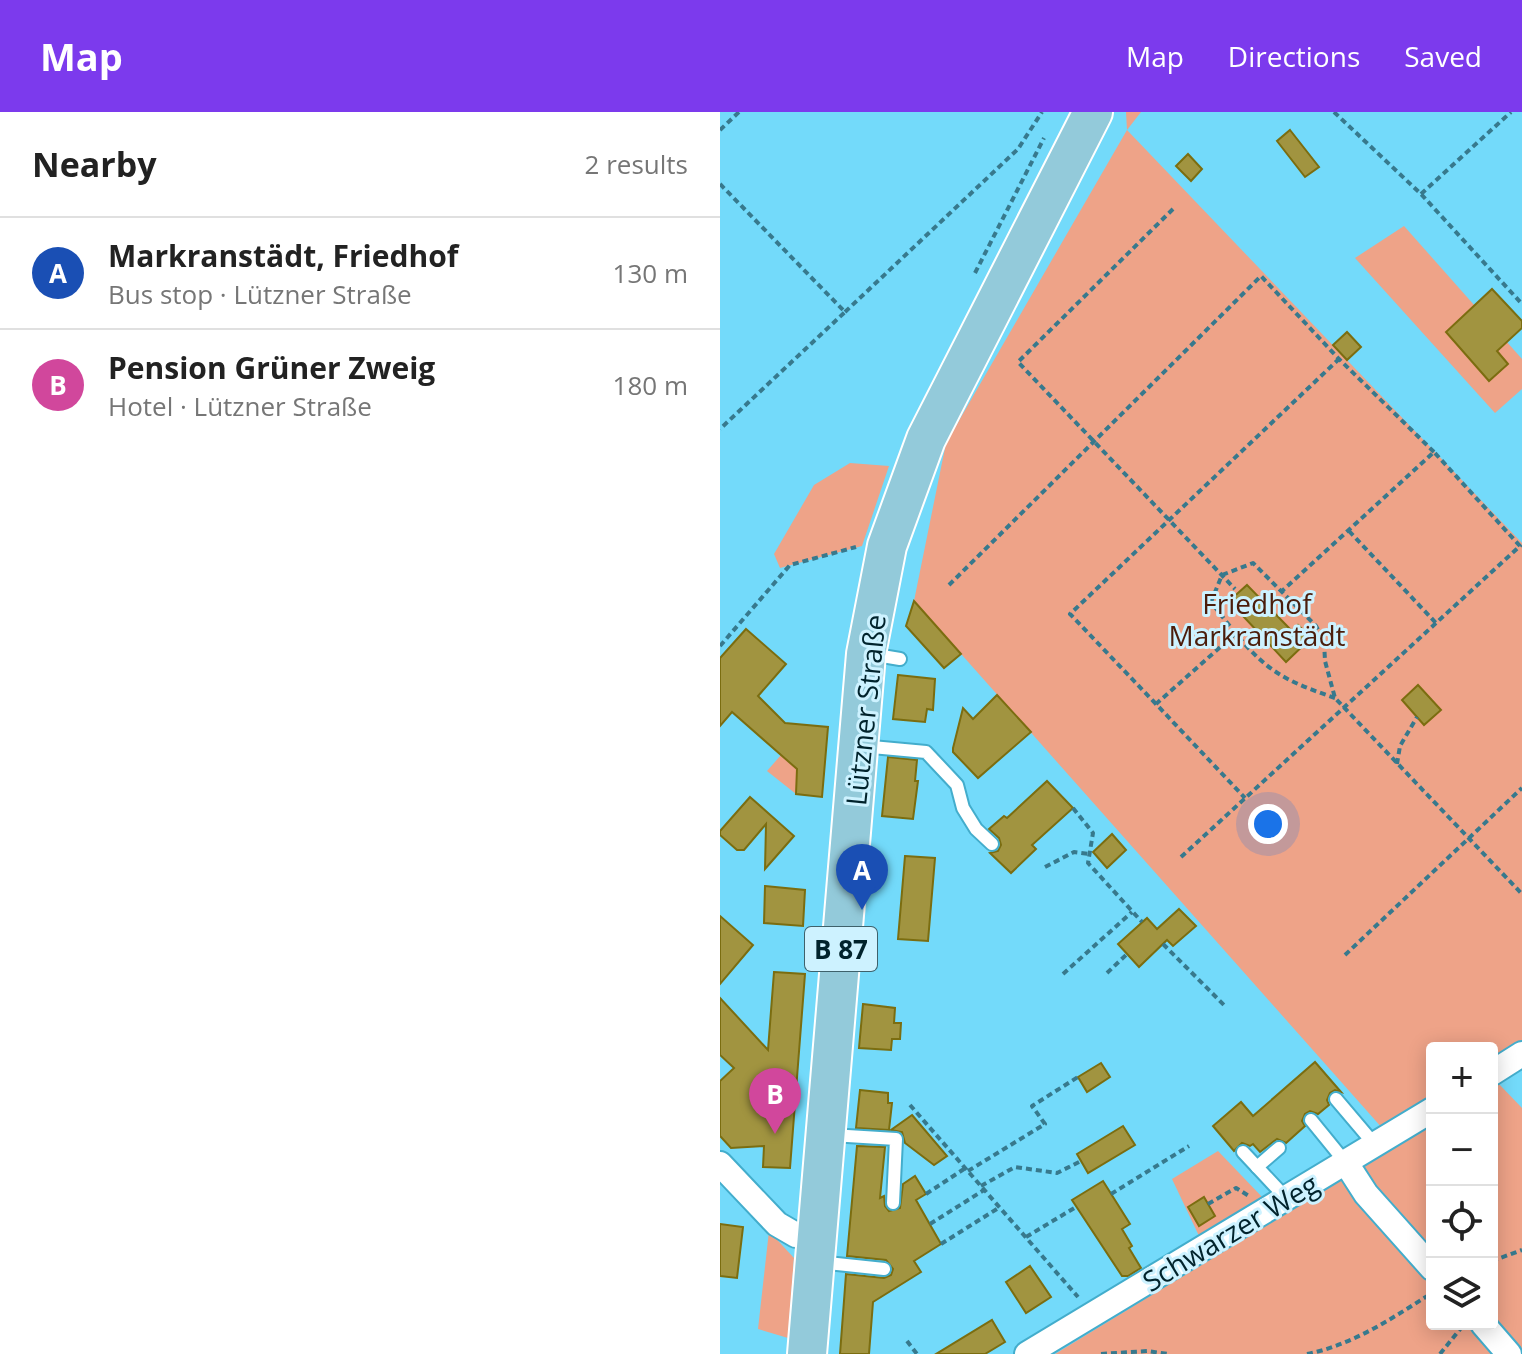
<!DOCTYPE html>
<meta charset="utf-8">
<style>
body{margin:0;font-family:"Open Sans",sans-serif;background:#f2f2f2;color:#222}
.controls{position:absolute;right:24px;bottom:24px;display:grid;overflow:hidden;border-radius:8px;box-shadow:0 4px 20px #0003}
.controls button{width:72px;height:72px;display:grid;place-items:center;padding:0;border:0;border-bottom:2px solid #e0e0e0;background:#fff;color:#222;font:40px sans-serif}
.you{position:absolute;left:548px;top:712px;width:28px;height:28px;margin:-20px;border:6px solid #fff;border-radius:50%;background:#1a73e8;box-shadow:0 0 0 12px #1a73e833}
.badge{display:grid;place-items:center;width:52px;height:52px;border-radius:50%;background:#7c3aed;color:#fff;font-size:26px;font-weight:700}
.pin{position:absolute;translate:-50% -66px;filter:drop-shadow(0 2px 4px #0008)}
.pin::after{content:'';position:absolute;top:42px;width:28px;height:24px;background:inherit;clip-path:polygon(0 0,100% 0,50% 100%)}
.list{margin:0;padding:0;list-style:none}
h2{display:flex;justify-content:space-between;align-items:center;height:104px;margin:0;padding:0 32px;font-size:34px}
h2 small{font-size:26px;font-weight:400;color:#767676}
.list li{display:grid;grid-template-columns:52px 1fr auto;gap:24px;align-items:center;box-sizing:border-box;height:112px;padding:0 32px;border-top:2px solid #e0e0e0}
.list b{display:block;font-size:30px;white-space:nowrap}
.list p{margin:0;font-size:26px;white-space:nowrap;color:#767676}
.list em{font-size:26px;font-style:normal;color:#767676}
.icon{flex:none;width:44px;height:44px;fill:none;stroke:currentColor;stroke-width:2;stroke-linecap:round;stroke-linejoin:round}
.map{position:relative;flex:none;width:802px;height:1242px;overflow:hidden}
header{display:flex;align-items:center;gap:48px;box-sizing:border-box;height:112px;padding:0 40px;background:#7c3aed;color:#fff}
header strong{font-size:38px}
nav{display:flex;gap:44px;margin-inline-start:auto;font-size:28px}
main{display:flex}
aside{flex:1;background:#fff}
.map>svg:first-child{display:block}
.green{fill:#eea388}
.building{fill:#a19440;stroke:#7b6d10;stroke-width:2}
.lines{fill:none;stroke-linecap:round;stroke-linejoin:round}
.service-casing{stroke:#43adcc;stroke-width:16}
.minor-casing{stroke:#43adcc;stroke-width:28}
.primary-casing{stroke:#fff;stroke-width:42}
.path{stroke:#37798d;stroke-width:4;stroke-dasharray:6 4;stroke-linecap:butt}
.service{stroke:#fff;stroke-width:12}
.minor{stroke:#fff;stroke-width:24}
.primary{stroke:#93cada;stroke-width:38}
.labels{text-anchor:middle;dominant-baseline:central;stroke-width:6;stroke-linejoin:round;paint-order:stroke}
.shield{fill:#cdf2ff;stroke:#3e616b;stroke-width:2}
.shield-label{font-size:26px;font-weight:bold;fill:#01232c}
.park-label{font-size:28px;fill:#4b1d0b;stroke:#cdf2ff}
.street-label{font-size:28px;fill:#01232c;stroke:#cdf2ff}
</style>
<header>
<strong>Map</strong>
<nav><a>Map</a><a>Directions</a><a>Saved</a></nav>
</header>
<main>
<aside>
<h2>Nearby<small>2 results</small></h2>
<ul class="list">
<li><span class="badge" style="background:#1a4fb4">A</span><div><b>Markranstädt, Friedhof</b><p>Bus stop · Lützner Straße</p></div><em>130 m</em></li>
<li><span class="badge" style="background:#d1479c">B</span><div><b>Pension Grüner Zweig</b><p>Hotel · Lützner Straße</p></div><em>180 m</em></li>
</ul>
</aside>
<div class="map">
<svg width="802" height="1242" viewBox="0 0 802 1242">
<rect width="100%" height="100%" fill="#73dafa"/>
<g class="green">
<path d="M406,0h15l-14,18 395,413v500l-30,18v-13h-60v50l-49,31 -469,-528 32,-158 181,-313z"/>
<path d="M684,114l118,133v30l-27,24 -140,-155z"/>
<path d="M130,351l39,3 -27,80 -82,22 -6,-14 40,-69z"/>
<path d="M61,643l16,14 -1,25 -29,-23z"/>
<path d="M778,971l24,25v246h-467l377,-230v200h60v-237z"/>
<path d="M498,1039l46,48 -64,39 -28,-59z"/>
<path d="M49,1119l25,27 -6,80 -30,-9z"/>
</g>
<g class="building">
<path d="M570,18l29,37 -14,10 -28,-36z"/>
<path d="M468,42l14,15 -11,12 -15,-15z"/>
<path d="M772,177l30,32v7l-25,23 11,13 -19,17 -43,-49z"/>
<path d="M627,220l14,15 -14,13 -14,-15z"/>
<path d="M527,473l45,46 6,-6 13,13 -25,24 -57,-61z"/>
<path d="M194,489l47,53 -17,14 -38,-42z"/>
<path d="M26,517l40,35 -28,32 27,27 43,4 -6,70 -26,-3 1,-25 -65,-57 -12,14v-68z"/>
<path d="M178,563l37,4 -2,31 -6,-1 -2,13 -32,-3z"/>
<path d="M698,573l23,25 -17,15 -22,-25z"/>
<path d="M277,583l34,37 -53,46 -25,-26v-4l10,-40 10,11z"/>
<path d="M168,645l29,3 -2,21h3l-5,38 -31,-3z"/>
<path d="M327,669l26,27 -41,37 4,4 -25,24 -21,-20 8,-2 3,-6 -2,-7 -10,-9 15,-13 3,2z"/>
<path d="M30,685l44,39 -29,33 1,-45 -22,26h-7l-17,-15v-4z"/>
<path d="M392,722l14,16 -19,18 -14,-16z"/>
<path d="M185,744l30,2 -7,83 -30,-2z"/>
<path d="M45,774l40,4 -2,36 -39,-3z"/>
<path d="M459,797l17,17 -23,20 -6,-6 -28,27 -21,-23 29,-26 10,11z"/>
<path d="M0,804l33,29 -33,39z"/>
<path d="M54,860l31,2 -15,194 -27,-1 1,-21 -33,2 -11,-12v-55l14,-13 -14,-13v-57l48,52z"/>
<path d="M143,892l32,4 -1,15h7l-1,16h-8l-1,11 -32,-2z"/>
<path d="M595,950l26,30 -6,-2 -5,3 -3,7 2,5 -11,9 -8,-3 -5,3 -3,7 3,5 -19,17 -9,-4 -17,13 -7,-8 -3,2 -8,-3 -8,8 -21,-25 28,-24 12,14z"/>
<path d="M381,951l9,14 -23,15 -9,-15z"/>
<path d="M140,978l28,3v10h4l-3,27 -33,-2z"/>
<path d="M192,1003l35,41 -13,9 -29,-22 -3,-11 -11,-2z"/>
<path d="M403,1014l12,19 -47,28 -11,-19z"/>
<path d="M137,1034l28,1 -5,51 4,-2 1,10 4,5 11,-3 3,-24 12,-8 11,18 -10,6 25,44 -27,17 7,11 -48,30 -4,52h-29l6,-80 38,4 7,-3 2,-6 -7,-9 -39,-4z"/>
<path d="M383,1069l27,43 -8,5 10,17 -3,2 12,20 -13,8h-6l-50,-76z"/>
<path d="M484,1085l11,19 -16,10 -11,-19z"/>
<path d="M0,1112l23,3 -6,51 -17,-2z"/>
<path d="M310,1154l21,31 -25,16 -20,-31z"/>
<path d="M272,1208l13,22 -20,12h-49z"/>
</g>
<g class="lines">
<defs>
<g id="service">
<path d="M150,542l30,5"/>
<path d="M141,634l65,6 31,33 6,23 13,21 16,15"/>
<path d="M616,987l39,46"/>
<path d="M591,1008l35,43"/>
<path d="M111,1023l65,4 -3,64"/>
<path d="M523,1040l44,47"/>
<path d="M537,1055l22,-19"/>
<path d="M98,1150l66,7"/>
</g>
<g id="minor">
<path d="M772,961l30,-19"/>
<path d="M626,1051l20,31 66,74"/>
<path d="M0,1052l57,60 19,11 21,1"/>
<path d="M763,1212l26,30"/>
<path d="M307,1242l405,-244"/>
</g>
<path id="primary" d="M87,1242l59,-700 21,-108 39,-107 167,-327"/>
</defs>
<use href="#service" class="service-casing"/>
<use href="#minor" class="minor-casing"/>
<use href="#primary" class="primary-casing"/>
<g class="path">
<path d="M614,0l87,82 101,110"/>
<path d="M0,18l19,-18"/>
<path d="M0,72l125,128 -125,117"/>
<path d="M701,82l90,-82"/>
<path d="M453,97l-155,153 217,227"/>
<path d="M255,161l69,-135"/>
<path d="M125,200l173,-163 24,-37"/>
<path d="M629,419l87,92"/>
<path d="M229,473l312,-309 78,83 95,93"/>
<path d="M515,522l-79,70 89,94"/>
<path d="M0,534l70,-81 66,-18"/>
<path d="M615,586c-20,-7 -41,-14 -59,-26 -26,-17 -46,-46 -65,-70l11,-27 31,-12 63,63 8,15 1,20 10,37 187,196"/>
<path d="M436,592l-86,-90 269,-255"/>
<path d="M677,652l3,-18 17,-29"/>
<path d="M353,696l20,25 -5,30 54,59"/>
<path d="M461,745l339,-311 -86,-94 -152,139"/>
<path d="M325,755l29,-15 16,2"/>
<path d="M443,832l61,61"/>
<path d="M625,843l177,-167"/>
<path d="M387,861l20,-19"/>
<path d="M343,862l69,-62"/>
<path d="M772,982l4,16 -4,20"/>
<path d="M190,993l168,192"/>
<path d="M248,1059l77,-47 -13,-18 46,-29"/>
<path d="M261,1074l34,-19 42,6 24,-12"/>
<path d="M206,1082l38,-25"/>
<path d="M391,1082l78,-48"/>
<path d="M488,1092l28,-16 13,8"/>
<path d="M210,1112l54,-34"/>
<path d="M306,1125l50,-30"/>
<path d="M221,1132l59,-37"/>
<path d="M772,1149l30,-11"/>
<path d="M187,1229l10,13"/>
<path d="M381,1242l46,-3 21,3"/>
<path d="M587,1242c46,-9 87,-37 125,-61"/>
<path d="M720,1242l21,-26"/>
</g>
<use href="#service" class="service"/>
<use href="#minor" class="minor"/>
<use href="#primary" class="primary"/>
</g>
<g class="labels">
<rect class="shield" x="85" y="815" width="72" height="44" rx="6"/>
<g class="shield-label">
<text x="121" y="837">B 87</text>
</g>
<g class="park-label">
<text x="537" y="491">Friedhof<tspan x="537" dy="32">Markranstädt</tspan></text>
</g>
<g class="street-label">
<text transform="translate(145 598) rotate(-84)">Lützner Straße</text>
<text transform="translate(510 1120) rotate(-31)">Schwarzer Weg</text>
</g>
</g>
</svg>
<div class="controls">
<button>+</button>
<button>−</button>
<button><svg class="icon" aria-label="locate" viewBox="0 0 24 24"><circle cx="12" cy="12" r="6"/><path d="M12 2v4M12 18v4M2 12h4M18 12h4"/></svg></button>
<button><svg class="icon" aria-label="layers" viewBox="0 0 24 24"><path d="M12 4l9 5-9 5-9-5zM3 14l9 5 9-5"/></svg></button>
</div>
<div class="you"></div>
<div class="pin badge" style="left:142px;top:798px;background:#1a4fb4">A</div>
<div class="pin badge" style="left:55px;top:1022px;background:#d1479c">B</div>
</div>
</main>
